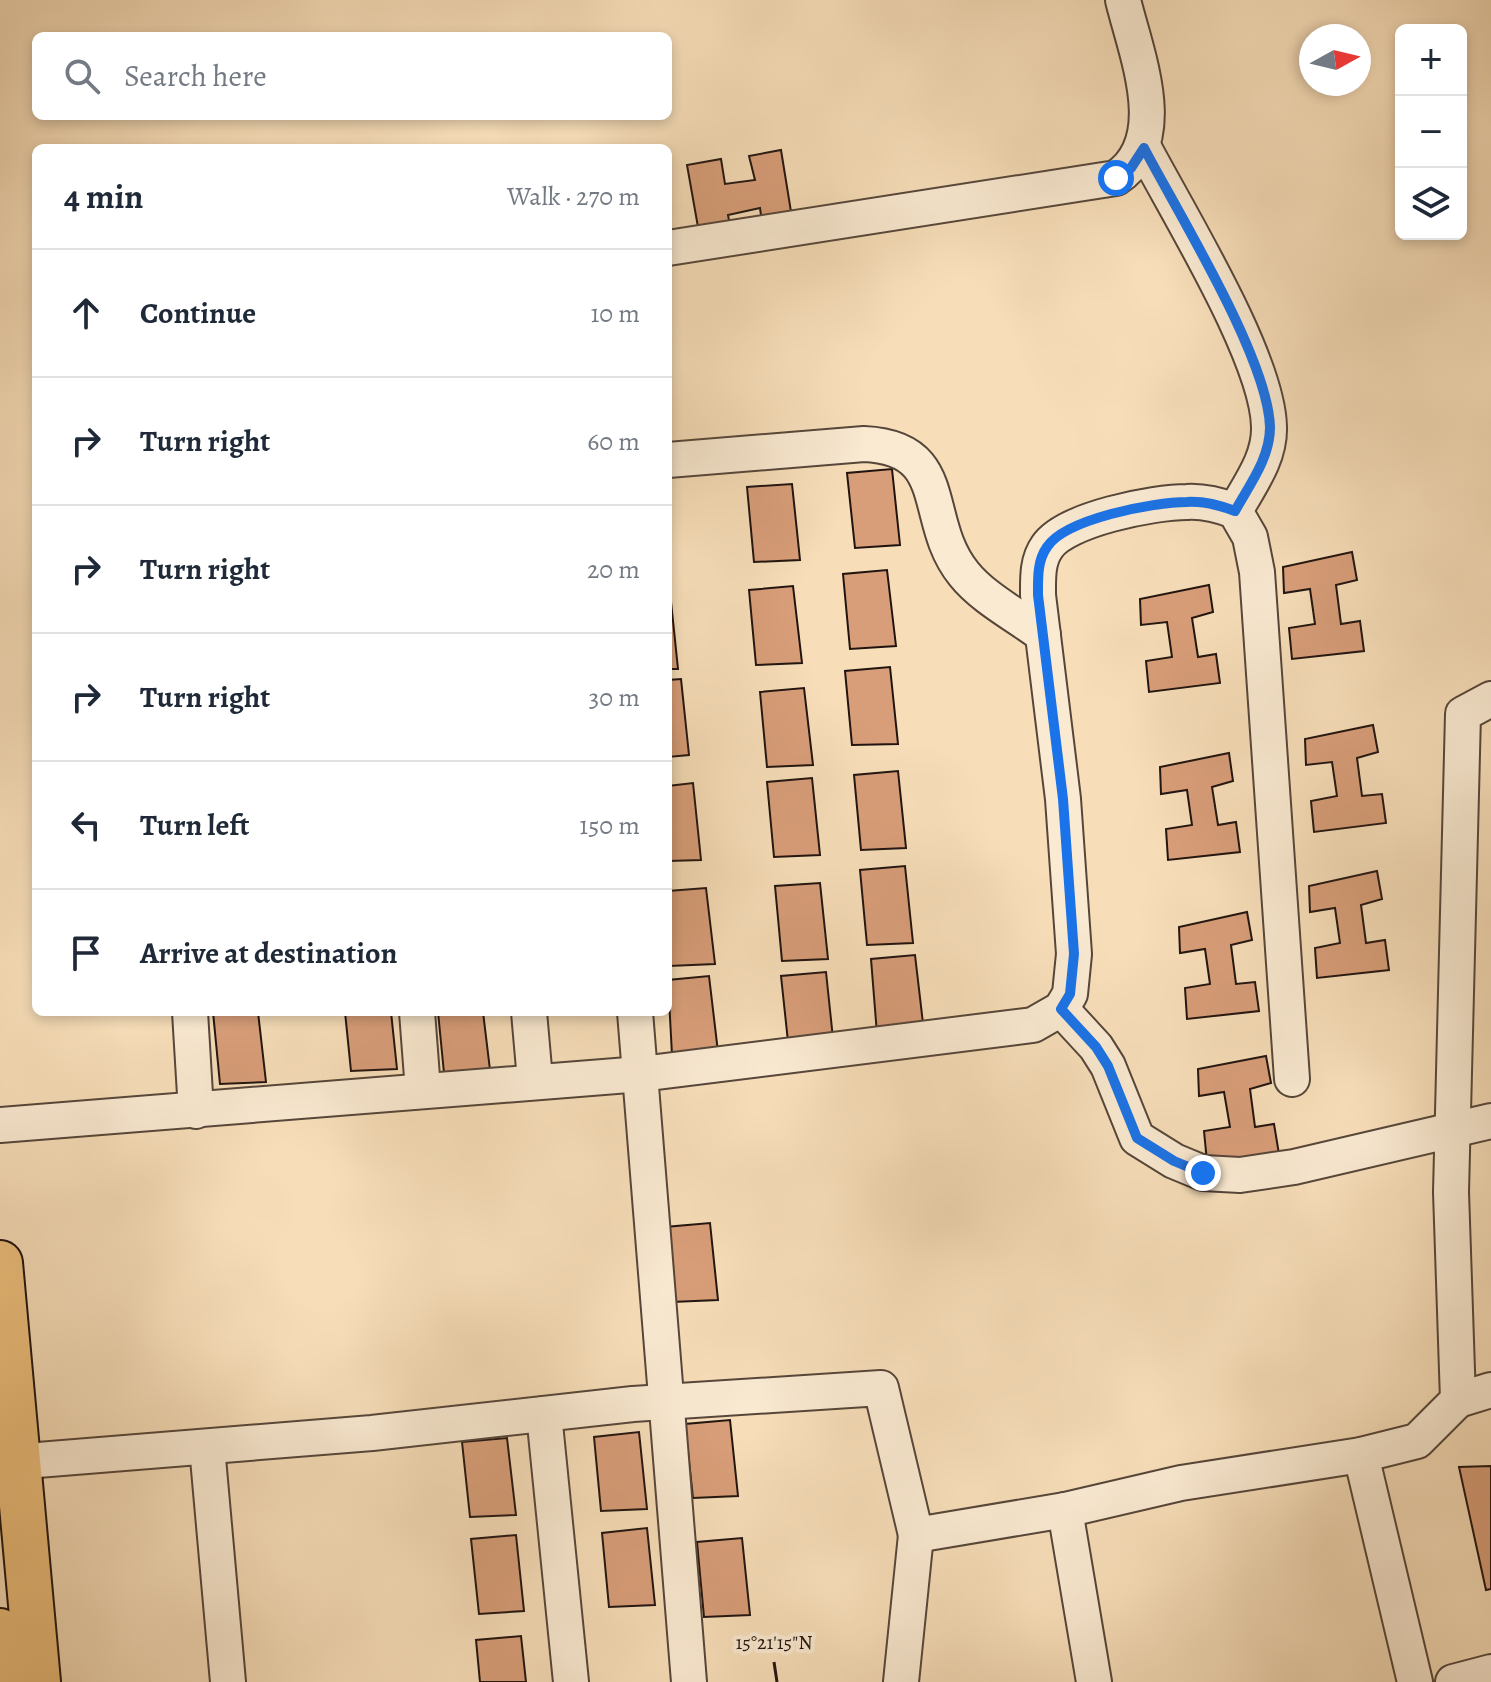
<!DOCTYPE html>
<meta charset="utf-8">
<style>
body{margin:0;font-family:Alegreya,serif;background:#f2f2f3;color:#1f2937}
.controls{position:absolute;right:24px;top:24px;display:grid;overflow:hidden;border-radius:12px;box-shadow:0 4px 12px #0003}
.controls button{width:72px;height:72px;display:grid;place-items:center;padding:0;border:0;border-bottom:2px solid #e0e1e3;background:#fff;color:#1f2937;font:40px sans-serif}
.compass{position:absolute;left:1299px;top:24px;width:72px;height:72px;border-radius:50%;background:#fff;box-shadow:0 4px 12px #0003;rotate:82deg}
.stop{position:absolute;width:24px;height:24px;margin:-18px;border:6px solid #1a73e8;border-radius:50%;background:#fff}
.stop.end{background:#1a73e8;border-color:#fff;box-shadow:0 2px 8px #0008}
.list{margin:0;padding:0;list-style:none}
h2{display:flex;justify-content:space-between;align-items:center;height:104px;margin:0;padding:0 32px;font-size:34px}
h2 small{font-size:26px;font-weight:400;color:#747a83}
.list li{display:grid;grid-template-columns:52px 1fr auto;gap:24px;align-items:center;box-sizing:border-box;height:128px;padding:0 32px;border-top:2px solid #e0e1e3}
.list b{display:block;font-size:30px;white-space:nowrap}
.list em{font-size:26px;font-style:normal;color:#747a83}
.icon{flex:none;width:44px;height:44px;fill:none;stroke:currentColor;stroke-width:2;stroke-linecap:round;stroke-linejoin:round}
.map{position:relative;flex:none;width:1491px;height:1682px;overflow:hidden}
.search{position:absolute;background:#fff;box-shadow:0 4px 12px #0003;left:32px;top:32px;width:640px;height:88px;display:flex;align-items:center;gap:20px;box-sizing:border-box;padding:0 28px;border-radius:12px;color:#747a83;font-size:30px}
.panel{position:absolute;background:#fff;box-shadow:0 4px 12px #0003;left:32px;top:144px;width:640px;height:872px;border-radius:12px}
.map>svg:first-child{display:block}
.building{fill:#d89e79;stroke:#211410;stroke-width:2}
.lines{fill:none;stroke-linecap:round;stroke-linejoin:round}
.minor-casing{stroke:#56463a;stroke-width:38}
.highway-casing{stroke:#211410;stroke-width:48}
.minor{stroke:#faead2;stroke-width:34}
.highway{stroke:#ecbf7c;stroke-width:44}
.route{stroke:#1a73e8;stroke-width:10}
.ticks{fill:none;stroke:#211410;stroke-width:3}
.ticks-label{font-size:20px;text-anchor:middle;fill:#211410;stroke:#faead2;stroke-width:8;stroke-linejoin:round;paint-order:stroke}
</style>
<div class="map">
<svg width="1491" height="1682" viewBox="0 0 1491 1682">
<rect width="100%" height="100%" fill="#f7deb9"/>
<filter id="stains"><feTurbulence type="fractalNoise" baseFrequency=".0025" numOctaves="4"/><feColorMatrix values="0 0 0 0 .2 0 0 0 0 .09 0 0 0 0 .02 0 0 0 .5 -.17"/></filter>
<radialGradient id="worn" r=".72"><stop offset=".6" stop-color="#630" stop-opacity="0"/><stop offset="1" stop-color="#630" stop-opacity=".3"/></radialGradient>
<g class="building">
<path d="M781,150l12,74 -30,5 -3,-21 -32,7 4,21 -31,8 -14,-79 34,-6 4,25 30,-4 -6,-24z"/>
<path d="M892,469l8,76 -45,3 -8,-75z"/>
<path d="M792,484l8,76 -46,2 -7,-75z"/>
<path d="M1352,552l5,28 -21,5 5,39 19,-3 4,30 -72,8 -3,-31 26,-4 -5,-35 -26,4 -1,-26z"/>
<path d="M887,570l9,76 -46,3 -7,-75z"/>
<path d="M1209,585l4,27 -21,6 6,39 18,-3 4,29 -71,9 -3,-31 26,-4 -5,-35 -26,3 -1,-26z"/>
<path d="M793,586l9,77 -46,2 -7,-75z"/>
<path d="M668,592h2l8,77h-10z"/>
<path d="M890,667l8,77 -46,1 -7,-74z"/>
<path d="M681,679l8,76 -21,2v-77z"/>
<path d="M804,688l9,77 -46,2 -7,-75z"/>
<path d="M1373,725l5,27 -21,6 5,38 20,-2 4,29 -72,9 -3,-31 26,-5 -5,-34 -26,3 -1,-26z"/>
<path d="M1229,753l4,28 -21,6 6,38 18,-3 4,30 -72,8 -2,-31 26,-4 -5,-35 -26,4 -1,-27z"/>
<path d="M898,771l8,77 -45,2 -7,-75z"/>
<path d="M812,778l8,77 -46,2 -7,-75z"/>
<path d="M693,783l8,77 -33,1v-75z"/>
<path d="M905,866l8,77 -46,2 -7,-75z"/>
<path d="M1377,871l5,28 -21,6 5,38 19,-3 4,30 -72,8 -2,-30 25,-5 -5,-35 -25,4 -1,-26z"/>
<path d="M820,883l8,76 -46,2 -7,-75z"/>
<path d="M706,888l9,76 -46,2 -1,-75z"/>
<path d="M1247,912l5,28 -21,5 5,39 19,-2 4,29 -72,8 -2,-31 25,-4 -5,-35 -25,4 -1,-26z"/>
<path d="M915,955l9,77 -47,2 -6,-75z"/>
<path d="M826,972l8,76 -45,3 -8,-75z"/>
<path d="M709,976l9,76 -46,3 -4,-75z"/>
<path d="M213,1012h45l8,70 -46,2z"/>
<path d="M345,1012h46l6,57 -46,2z"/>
<path d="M438,1012h45l7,58 -46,3z"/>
<path d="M1266,1056l5,27 -21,6 5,38 19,-3 5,30 -72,8 -3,-31 26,-4 -6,-35 -25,4 -1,-27z"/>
<path d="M710,1223l8,77 -46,2 -7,-75z"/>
<path d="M730,1420l8,76 -45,2 -8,-74z"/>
<path d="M639,1432l8,77 -46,2 -7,-74z"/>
<path d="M507,1438l9,77 -46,2 -8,-75z"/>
<path d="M1491,1466v123l-5,1 -27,-123z"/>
<path d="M647,1528l8,77 -46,2 -7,-74z"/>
<path d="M516,1535l8,76 -45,3 -8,-75z"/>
<path d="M742,1538l8,77 -46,2 -7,-75z"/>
<path d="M521,1636l5,46h-46l-4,-42z"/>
</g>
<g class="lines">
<defs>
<g id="minor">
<path d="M1144,148c34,65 124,210 125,279 1,31 -19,57 -34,84"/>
<path d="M668,248l448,-70c57,-37 20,-124 7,-178"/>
<path d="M668,460l196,-16c90,4 56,76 100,130 19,24 54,42 79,61"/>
<path d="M1061,1009l35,38 12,19 29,72 37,23 29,12 37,2 54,-8 197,-46"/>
<path d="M190,1012l6,99"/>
<path d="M417,1012l6,78"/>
<path d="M529,1012l6,68"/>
<path d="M635,1012l54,670"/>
<path d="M0,1125l641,-51 392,-49 28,-16 9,-15 4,-40 -11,-155 -25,-204c0,-16 -1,-34 9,-48 18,-28 107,-45 140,-45 17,-1 32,3 48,9l15,26 7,35 35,507"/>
<path d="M1458,1400l33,-10"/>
<path d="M544,1414l27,268"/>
<path d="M207,1447l21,235"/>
<path d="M1361,1455l54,227"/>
<path d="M0,1463l372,-30 261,-29 248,-16 35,147 149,-25 116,-27 180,-28 56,-14 41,-41 -7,-208 12,-478 28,-15"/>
<path d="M1065,1510l29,172"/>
<path d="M901,1682l15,-147"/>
<path d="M1453,1682l38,-10"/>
</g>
<g id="highway">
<path d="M0,1263l38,419"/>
<path d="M0,1631l5,51"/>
</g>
</defs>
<use href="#minor" class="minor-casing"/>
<use href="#highway" class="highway-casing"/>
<use href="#minor" class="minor"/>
<use href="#highway" class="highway"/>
</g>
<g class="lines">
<path class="route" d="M1116,178l15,-10 13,-20c34,65 124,210 126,279 0,31 -20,57 -35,84 -16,-6 -31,-10 -48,-9 -34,0 -122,17 -140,45 -10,14 -9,32 -9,48l25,204 11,155 -4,40 -9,15 35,38 12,19 29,72 37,23 29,12"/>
</g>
<path class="ticks" d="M774,1662l3,20"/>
<g class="ticks-label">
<text x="774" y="1649">15°21'15"N</text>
</g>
<rect width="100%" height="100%" filter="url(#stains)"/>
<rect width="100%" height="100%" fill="url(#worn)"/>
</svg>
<div class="controls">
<button>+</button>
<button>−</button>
<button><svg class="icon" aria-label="layers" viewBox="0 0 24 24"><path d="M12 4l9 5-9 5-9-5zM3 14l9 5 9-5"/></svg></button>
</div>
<svg class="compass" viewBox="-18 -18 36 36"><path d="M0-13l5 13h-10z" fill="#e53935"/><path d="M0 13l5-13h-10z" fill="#747a83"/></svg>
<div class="stop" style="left:1116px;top:178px"></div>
<div class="stop end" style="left:1203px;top:1173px"></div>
<div class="search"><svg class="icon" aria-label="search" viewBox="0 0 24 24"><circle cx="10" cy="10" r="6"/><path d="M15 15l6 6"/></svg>Search here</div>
<section class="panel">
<h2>4 min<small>Walk · 270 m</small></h2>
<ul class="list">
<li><svg class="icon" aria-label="ahead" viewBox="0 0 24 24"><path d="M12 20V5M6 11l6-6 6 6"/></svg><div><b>Continue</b></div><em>10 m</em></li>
<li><svg class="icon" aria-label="right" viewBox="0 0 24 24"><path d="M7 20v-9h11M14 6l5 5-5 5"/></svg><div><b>Turn right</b></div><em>60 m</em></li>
<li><svg class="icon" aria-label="right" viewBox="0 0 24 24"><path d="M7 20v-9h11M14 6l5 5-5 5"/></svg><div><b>Turn right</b></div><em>20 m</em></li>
<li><svg class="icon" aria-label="right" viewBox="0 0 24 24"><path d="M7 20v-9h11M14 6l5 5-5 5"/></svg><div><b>Turn right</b></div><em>30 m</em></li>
<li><svg class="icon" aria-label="left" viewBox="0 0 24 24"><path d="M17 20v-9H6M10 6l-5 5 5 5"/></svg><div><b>Turn left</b></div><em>150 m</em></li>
<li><svg class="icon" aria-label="arrive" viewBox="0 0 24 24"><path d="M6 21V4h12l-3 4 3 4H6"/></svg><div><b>Arrive at destination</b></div></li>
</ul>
</section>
</div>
